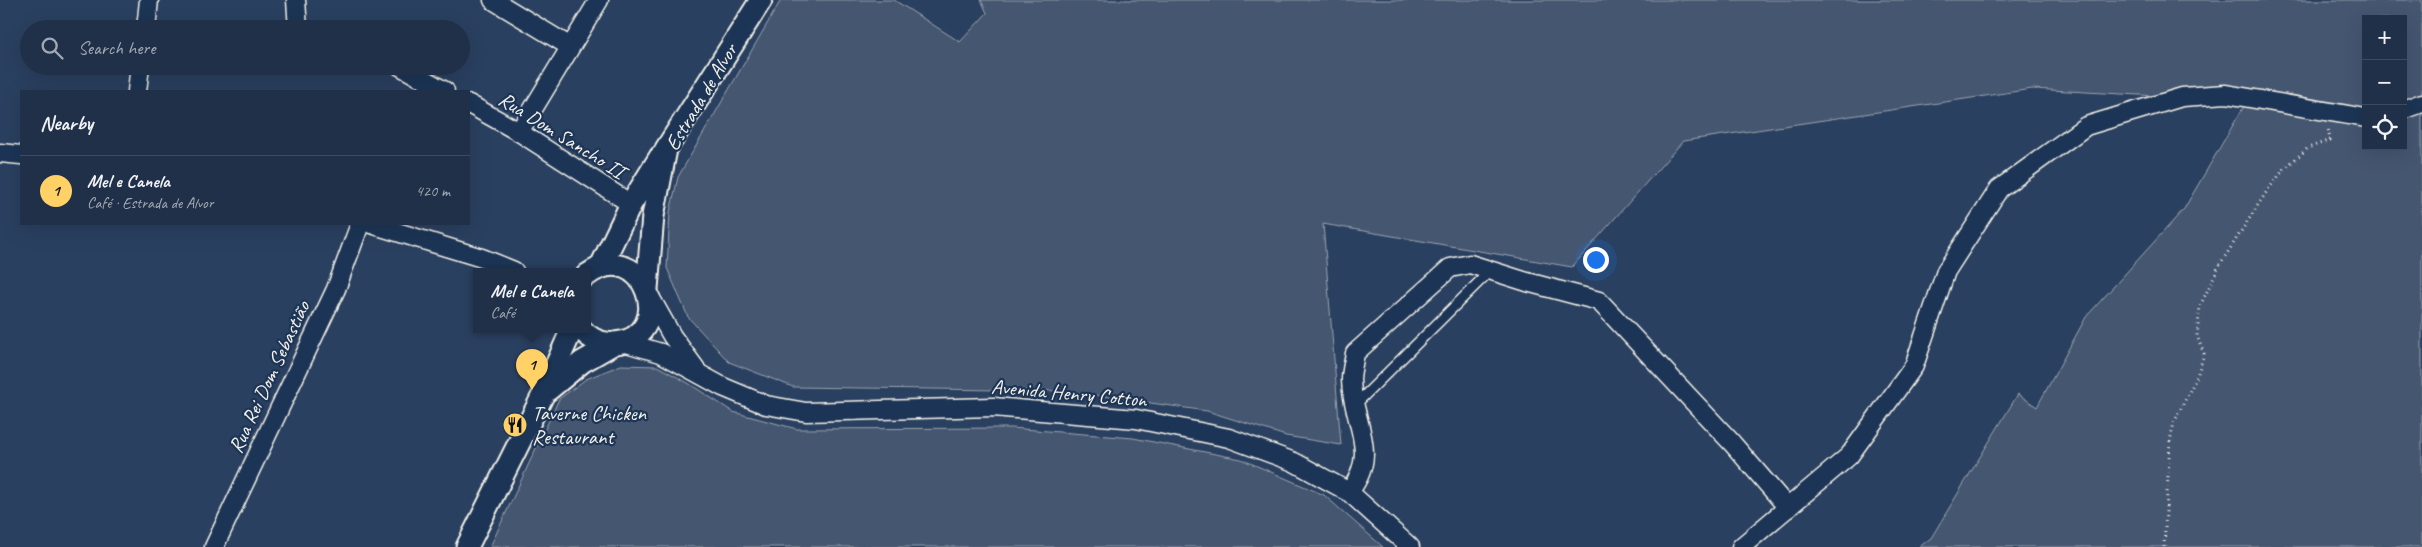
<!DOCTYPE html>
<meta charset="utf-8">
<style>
body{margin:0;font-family:Caveat,sans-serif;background:#2d3c52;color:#f1f3f6}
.controls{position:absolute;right:15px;top:15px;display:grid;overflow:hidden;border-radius:0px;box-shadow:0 5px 20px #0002}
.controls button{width:45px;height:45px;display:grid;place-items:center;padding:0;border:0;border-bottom:1px solid #3d4b60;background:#203048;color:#f1f3f6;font:25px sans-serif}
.you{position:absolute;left:1595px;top:259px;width:18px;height:18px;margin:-12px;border:4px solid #fff;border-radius:50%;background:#1a73e8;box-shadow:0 0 0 8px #1a73e833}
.badge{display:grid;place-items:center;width:32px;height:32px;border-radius:50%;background:#ffd166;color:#111;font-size:16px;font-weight:700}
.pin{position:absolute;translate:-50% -41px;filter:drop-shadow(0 1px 2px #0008)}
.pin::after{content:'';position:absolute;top:26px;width:18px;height:15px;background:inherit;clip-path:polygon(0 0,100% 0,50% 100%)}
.popup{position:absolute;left:473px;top:268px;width:118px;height:65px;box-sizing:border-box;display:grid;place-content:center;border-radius:0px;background:#203048;filter:drop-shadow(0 1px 4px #0005);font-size:16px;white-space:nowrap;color:#a2a9b4}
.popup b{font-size:19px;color:#f1f3f6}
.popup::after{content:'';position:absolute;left:50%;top:100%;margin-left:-10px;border:10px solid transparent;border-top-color:#203048}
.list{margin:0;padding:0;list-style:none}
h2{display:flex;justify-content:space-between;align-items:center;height:65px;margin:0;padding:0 20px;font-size:21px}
h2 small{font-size:16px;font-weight:400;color:#a2a9b4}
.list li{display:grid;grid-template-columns:32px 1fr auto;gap:15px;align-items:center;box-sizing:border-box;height:70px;padding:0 20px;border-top:1px solid #3d4b60}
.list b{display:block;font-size:19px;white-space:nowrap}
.list p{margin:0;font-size:16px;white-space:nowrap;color:#a2a9b4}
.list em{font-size:16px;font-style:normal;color:#a2a9b4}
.icon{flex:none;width:28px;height:28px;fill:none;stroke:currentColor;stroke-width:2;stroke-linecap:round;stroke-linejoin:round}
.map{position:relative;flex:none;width:2422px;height:547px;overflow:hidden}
.search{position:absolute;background:#203048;box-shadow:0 5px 20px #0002;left:20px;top:20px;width:450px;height:55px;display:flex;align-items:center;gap:12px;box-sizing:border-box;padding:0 18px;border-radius:28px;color:#a2a9b4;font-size:19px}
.panel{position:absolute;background:#203048;box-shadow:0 5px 20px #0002;left:20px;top:90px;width:450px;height:135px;border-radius:0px}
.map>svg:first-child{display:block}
.green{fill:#445771;stroke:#9ca4ac;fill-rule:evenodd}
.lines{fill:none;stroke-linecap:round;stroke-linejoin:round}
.service-casing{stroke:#f4f1e8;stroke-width:12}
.minor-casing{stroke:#f4f1e8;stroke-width:21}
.tertiary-casing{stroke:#f4f1e8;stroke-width:25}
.path{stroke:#f4f1e8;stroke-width:3;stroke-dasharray:1 4;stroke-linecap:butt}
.service{stroke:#1d3557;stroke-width:9}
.minor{stroke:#1d3557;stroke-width:18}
.tertiary{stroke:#1d3557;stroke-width:21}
.labels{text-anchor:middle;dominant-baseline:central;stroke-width:4.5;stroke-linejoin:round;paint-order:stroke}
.street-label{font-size:21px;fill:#f4f1e8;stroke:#1d3557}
.poi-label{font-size:21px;fill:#f4f1e8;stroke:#1d3557;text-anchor:start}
</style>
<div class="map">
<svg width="2422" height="547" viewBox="0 0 2422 547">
<rect width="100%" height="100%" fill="#2a4060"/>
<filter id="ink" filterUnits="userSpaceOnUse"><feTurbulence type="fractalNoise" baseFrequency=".02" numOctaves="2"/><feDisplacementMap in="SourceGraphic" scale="10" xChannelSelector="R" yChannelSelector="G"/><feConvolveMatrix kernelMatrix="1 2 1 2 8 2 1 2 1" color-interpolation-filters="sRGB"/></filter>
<g filter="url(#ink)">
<g class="green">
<path d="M781,0h113l66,42 27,-29 -6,-13h1441v547h-503l12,-9 87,-144 19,13 49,-90 98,-108 63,-108 -215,-12 -349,52 -111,126 -249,-43 18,221 -55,-9 -79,-25 -140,-20 -274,-4 -64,-25 -41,-45 -21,-49 3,-56 8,-35zM2366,19h37v127h-37z"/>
<path d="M621,365l36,1 31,17 45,29 64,17 214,-1 122,10 108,21 83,36 59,52h-893l69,-148 27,-20z"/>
</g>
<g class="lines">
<defs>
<path id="service" d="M1356,404l134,-133"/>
<g id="minor">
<path d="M296,0l2,29"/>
<path d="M493,0l76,46"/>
<path d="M146,29l3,-29"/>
<path d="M400,66l45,25"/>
<path d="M137,91l3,-25"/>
<path d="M469,104l50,28 112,72"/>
<path d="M2403,110l19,-7"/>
<path d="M519,132l80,-132"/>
<path d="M0,153l21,2"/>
<path d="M371,224l111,34 32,13"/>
<path d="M650,297l22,39 24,33"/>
<path d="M623,342l38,11 62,34 43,18 40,7 187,-5 143,12 93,19 65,24 55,30 61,55"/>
<path d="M1349,492c32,-40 3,-69 2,-112 0,-9 3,-19 4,-27l95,-85 20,-4 57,18 72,19 133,142 56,65"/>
<path d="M214,547l122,-258 24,-65"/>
<path d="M1741,547l108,-91 65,-90 32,-95 53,-82 87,-63 96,-29 44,-3 140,24"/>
</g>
<g id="tertiary">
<path d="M600,268l31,-64 29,-47"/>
<path d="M647,289l6,-73 13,-67 95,-149"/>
<path d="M581,329c9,10 21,16 35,14 63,-7 28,-109 -29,-68"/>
<path d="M548,390l34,-28 33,-19"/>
<path d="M467,547l77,-154 28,-64"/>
</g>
</defs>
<use href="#service" class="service-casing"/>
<use href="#minor" class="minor-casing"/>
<use href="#tertiary" class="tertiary-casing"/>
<path class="path" d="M2164,547l6,-106 4,-18 23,-47 7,-22 -7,-18 3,-30 19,-40 48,-75 18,-23 23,-20 22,-8 -2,-12"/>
<use href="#service" class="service"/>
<use href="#minor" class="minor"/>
<use href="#tertiary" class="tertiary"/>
</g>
</g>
<defs>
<symbol id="restaurant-disc" viewBox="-11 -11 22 22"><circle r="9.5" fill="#ffd166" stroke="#1d3557"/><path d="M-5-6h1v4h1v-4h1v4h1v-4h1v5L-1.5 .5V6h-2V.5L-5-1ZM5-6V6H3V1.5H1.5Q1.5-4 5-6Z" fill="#111"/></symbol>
</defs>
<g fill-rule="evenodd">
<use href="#restaurant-disc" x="501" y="411" width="28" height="28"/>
</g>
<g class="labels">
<g class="street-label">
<text transform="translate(701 97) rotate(-59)">Estrada de Alvor</text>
<text transform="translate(562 135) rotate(32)">Rua Dom Sancho II</text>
<text transform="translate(269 377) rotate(-65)">Rua Rei Dom Sebastião</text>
<text transform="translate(1069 393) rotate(5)">Avenida Henry Cotton</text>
</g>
<g class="poi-label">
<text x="532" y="413">Taverne Chicken<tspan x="532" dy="24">Restaurant</tspan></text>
</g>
</g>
</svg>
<div class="controls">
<button>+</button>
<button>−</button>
<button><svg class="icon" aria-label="locate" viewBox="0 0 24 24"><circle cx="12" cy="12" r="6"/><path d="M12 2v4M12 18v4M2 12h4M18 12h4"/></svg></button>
</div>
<div class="you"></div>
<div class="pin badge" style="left:532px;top:390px">1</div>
<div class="popup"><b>Mel e Canela</b>Café</div>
<div class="search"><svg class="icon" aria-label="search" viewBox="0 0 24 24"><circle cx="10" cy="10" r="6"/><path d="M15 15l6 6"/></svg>Search here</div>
<section class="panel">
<h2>Nearby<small></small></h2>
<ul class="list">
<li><span class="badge">1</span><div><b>Mel e Canela</b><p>Café · Estrada de Alvor</p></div><em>420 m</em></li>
</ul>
</section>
</div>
